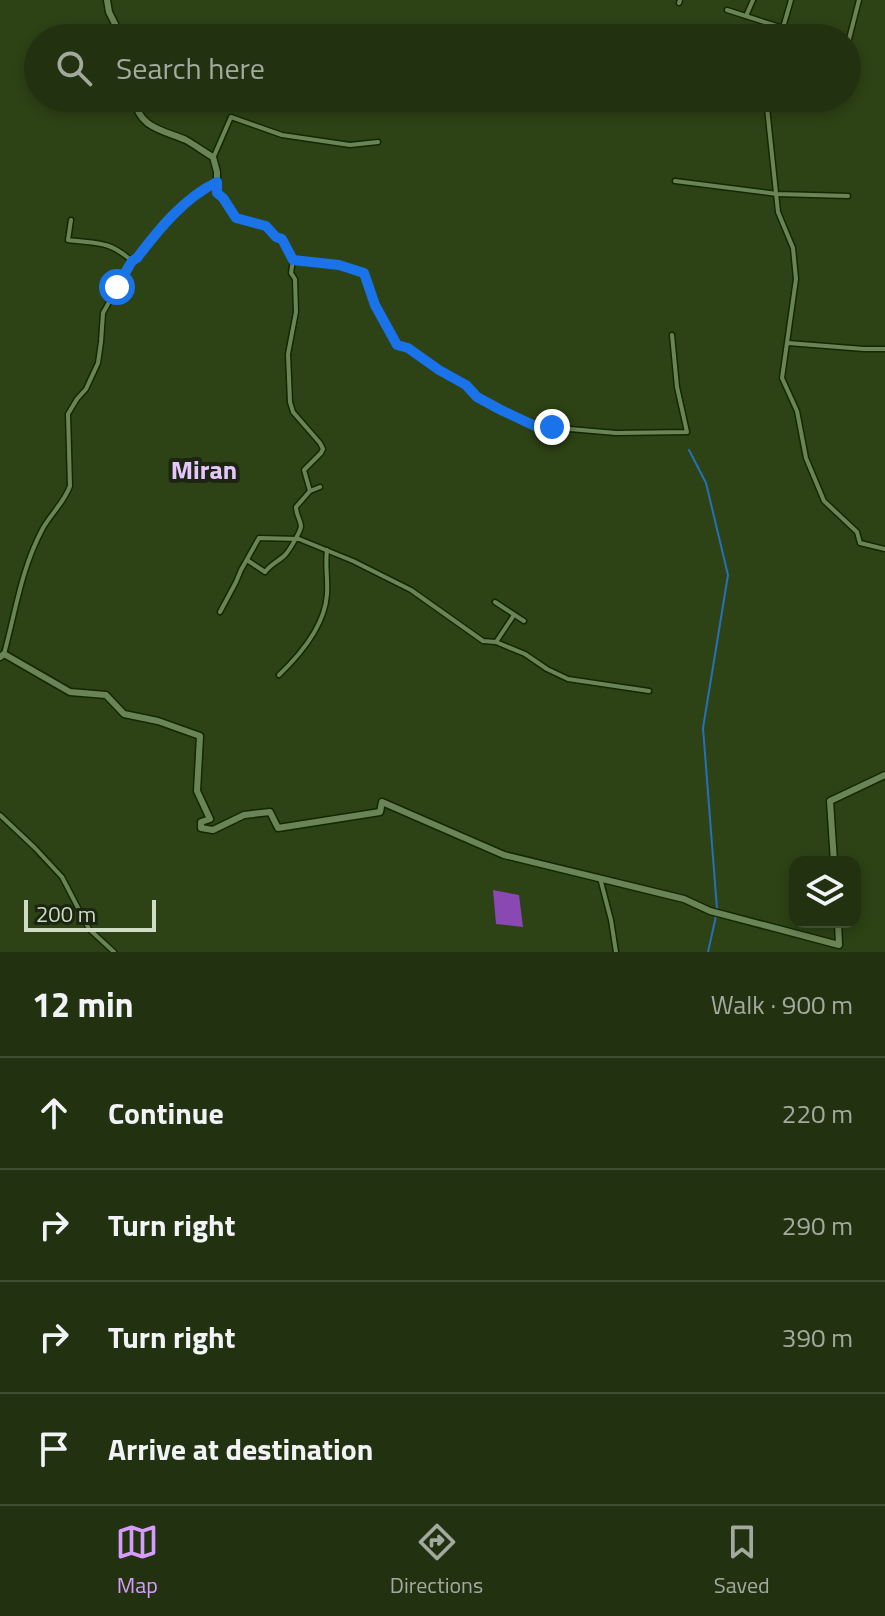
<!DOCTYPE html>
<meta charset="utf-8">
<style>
body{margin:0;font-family:"Titillium Web",sans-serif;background:#2e3e1e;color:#f1f3f6}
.controls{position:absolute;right:24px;bottom:24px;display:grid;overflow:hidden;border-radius:16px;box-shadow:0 4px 12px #0003}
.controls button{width:72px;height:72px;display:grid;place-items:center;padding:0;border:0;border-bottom:2px solid #3f4d30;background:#223210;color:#f1f3f6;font:40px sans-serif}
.scale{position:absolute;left:24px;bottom:20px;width:132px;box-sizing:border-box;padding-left:8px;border:4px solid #cedcc3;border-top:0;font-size:22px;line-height:28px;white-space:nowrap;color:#cedcc3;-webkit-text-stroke:6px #1b2512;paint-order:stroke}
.stop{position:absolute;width:24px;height:24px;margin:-18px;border:6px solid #1a73e8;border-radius:50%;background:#fff}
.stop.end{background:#1a73e8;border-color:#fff;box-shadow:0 2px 8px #0008}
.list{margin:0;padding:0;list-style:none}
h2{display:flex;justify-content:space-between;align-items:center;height:104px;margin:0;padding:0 32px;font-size:34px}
h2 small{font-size:26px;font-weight:400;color:#a2aa9f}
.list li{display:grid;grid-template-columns:52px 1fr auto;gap:24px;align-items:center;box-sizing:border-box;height:112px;padding:0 32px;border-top:2px solid #3f4d30}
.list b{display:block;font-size:30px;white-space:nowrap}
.list em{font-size:26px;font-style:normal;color:#a2aa9f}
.icon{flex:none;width:44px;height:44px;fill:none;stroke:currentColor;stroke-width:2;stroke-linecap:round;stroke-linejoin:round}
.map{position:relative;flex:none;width:885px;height:952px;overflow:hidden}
.search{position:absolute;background:#223210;box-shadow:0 4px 12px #0003;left:24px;right:24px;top:24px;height:88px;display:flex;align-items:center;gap:20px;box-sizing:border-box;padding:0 28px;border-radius:44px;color:#a2aa9f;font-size:30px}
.sheet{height:552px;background:#223210}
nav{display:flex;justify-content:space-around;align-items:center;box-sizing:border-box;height:112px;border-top:2px solid #3f4d30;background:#223210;font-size:22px;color:#a2aa9f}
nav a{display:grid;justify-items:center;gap:4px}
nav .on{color:#d59cfb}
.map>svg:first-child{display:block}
.forest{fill:#8a48b2}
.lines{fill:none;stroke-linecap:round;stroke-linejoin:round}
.stream{stroke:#2571b9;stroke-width:2}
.street-casing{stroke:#142800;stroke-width:7}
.secondary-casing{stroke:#142800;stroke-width:9}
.street{stroke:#6b8455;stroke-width:4}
.secondary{stroke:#6b8455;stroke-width:6}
.route{stroke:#1a73e8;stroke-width:10}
.labels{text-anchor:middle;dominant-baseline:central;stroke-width:8;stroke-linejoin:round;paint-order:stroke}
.quarter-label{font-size:26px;font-weight:bold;fill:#e6c7fd;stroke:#1b2512}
</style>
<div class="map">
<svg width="885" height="952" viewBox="0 0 885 952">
<rect width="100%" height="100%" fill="#2d4215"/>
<path class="forest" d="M493,890l26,5 4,32 -27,-3z"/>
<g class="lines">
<g class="stream">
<path d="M689,450l17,33 22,92 -25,153 14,181"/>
<path d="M708,952l8,-36"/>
</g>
<defs>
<g id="street">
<path d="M679,3l1,-3"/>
<path d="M727,10l56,18"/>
<path d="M746,16l7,-16"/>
<path d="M780,38l11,-38"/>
<path d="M849,39l10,-39"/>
<path d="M766,98l12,114 15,36 3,31 -14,99 15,33 9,47 18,43 33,31 3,11 25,6"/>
<path d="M214,156l17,-39 51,18 68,10 28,-3"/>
<path d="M675,181l102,13 71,2"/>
<path d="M71,220l-3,20c30,4 40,0 64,21"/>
<path d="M293,260l-2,13 4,6 1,33 -8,42 2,48 3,10 27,31 3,6 -2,4 -17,17 6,21"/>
<path d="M788,343l76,6h21"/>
<path d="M466,385l11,12 58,29 81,7 71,-1 -10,-45 -5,-52"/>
<path d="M247,560l18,12c6,-8 14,-11 20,-17 4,-4 16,-24 16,-29 -1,-8 -5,-11 -5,-19l14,-16 10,-4"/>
<path d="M495,602l29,19"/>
<path d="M220,612l16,-30 5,-12 18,-32 40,1 54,22 58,29 72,51 13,1 29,12 22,15 21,10 81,12"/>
<path d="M496,642l18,-27"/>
<path d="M4,654c12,-44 17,-85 39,-126 8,-14 22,-27 27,-42l-2,-72 9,-15 9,-10 12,-26 3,-21 2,-29 29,-52 5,-3c22,-29 46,-59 80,-75"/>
<path d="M279,675c22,-21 46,-49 48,-81 1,-15 -2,-29 0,-44"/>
<path d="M0,815l35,33 27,29 27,52 25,23"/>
<path d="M600,878l11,42 5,32"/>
</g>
<g id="secondary">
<path d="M107,0l2,12 13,26"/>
<path d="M134,98c5,31 29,32 52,42 9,5 18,12 27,17l4,15v21l6,5 13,20 30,8 10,11 6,2 11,21 46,5 25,8 11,32 22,40 11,3 31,22 27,15"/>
<path d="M0,657l4,-3 66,38 36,3 18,19 34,7 42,15 -3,55 13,28 -9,3v6l12,2 31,-15 26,-3 8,16 102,-16 2,-10 122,53 180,44 26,12 129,34 -1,-23"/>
<path d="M834,862l-4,-61 55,-26"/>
</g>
</defs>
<use href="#street" class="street-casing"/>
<use href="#secondary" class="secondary-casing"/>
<use href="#street" class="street"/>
<use href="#secondary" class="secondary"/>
</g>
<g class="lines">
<path class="route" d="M117,287l15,-26 5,-3c22,-29 47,-60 80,-76v11l6,5 13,20 30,8 10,11 6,2 11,21 46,5 25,8 11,32 22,40 11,3 31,22 27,15 11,12 24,13 34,16 17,1"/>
</g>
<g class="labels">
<g class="quarter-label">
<text x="204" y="469">Miran</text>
</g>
</g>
</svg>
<div class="controls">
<button><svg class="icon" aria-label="layers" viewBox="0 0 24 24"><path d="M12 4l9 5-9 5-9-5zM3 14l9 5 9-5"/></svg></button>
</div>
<div class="scale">200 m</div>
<div class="stop" style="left:117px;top:287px"></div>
<div class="stop end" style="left:552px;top:427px"></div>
<div class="search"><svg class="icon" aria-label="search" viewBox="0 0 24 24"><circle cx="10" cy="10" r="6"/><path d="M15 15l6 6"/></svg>Search here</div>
</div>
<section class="sheet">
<h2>12 min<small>Walk · 900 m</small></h2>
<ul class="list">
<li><svg class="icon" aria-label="ahead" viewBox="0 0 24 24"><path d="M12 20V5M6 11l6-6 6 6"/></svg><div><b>Continue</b></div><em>220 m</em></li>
<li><svg class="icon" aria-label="right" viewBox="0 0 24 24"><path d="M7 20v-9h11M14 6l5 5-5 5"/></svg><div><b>Turn right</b></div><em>290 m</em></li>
<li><svg class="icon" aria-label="right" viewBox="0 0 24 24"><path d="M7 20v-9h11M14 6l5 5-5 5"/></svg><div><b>Turn right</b></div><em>390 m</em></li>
<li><svg class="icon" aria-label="arrive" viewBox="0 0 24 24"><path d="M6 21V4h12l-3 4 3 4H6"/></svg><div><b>Arrive at destination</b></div></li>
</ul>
</section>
<nav>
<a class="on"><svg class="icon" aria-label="map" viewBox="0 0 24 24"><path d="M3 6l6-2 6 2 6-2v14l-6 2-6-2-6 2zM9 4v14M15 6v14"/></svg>Map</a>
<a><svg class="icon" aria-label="directions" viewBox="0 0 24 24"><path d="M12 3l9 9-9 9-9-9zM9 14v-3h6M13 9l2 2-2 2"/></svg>Directions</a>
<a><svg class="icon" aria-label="saved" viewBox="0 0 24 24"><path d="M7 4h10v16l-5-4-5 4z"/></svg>Saved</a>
</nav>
